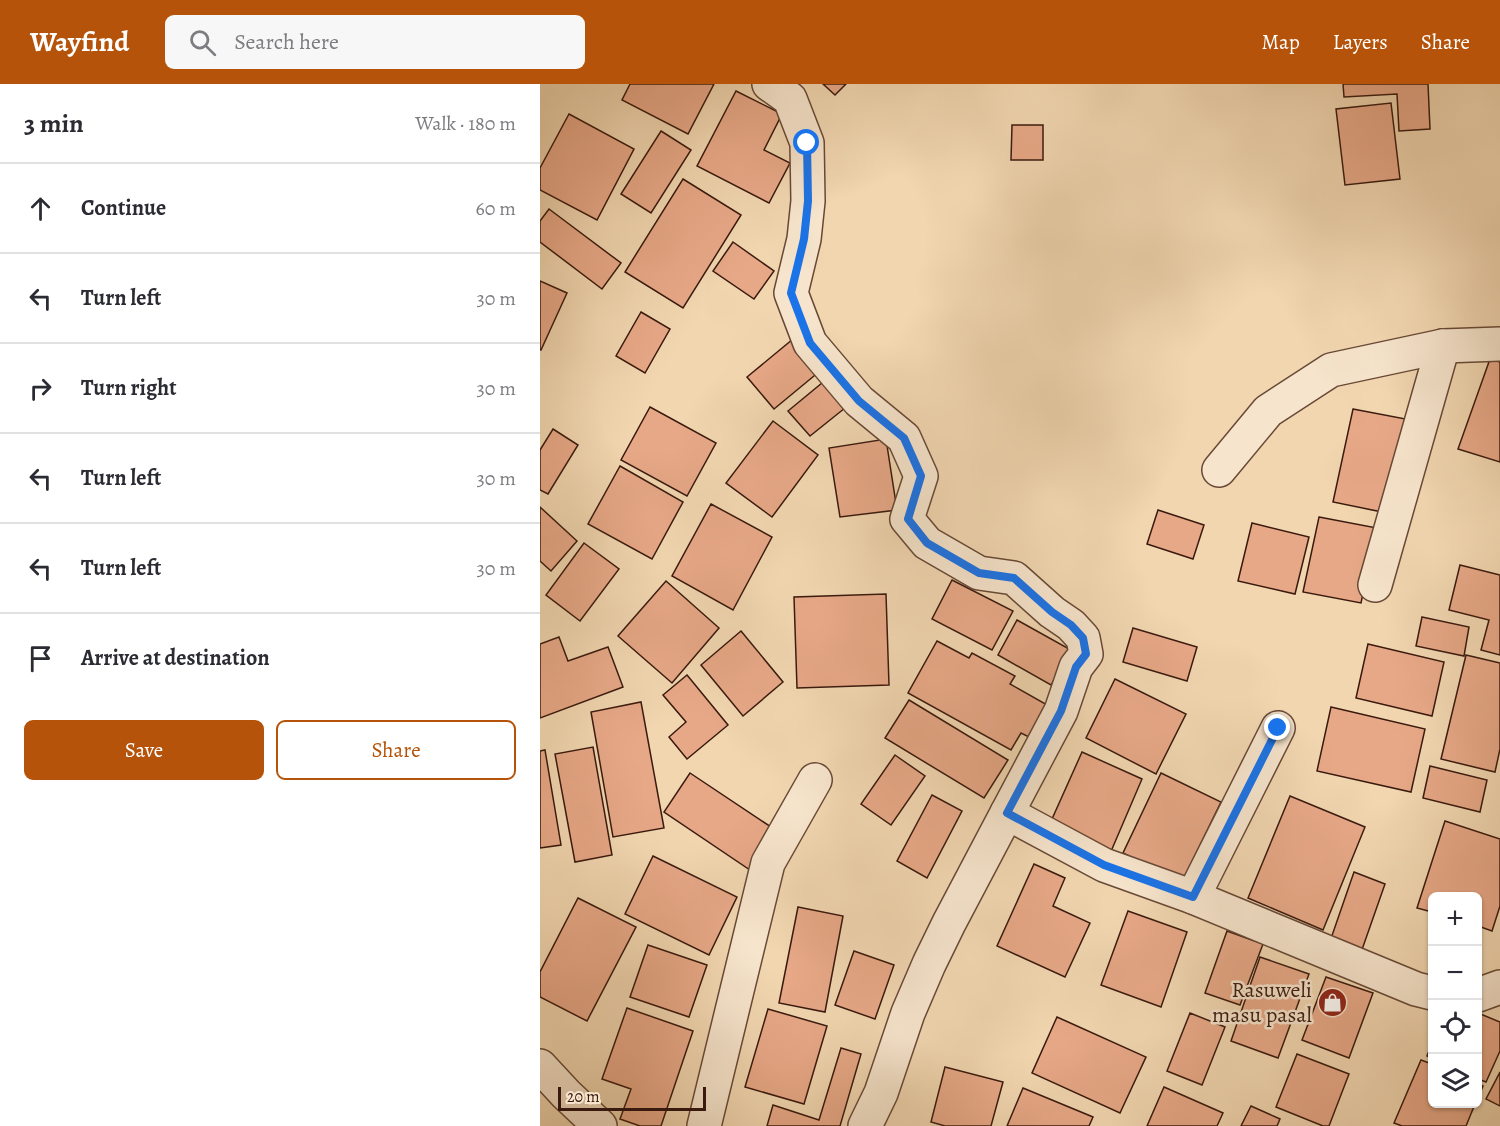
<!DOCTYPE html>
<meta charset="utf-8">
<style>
body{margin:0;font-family:Alegreya,serif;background:#f7f7f7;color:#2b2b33}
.controls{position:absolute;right:18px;bottom:18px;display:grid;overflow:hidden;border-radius:9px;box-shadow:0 2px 4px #0004}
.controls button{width:54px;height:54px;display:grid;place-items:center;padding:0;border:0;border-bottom:2px solid #e1e1e2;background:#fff;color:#2b2b33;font:30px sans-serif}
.scale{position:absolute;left:18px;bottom:15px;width:148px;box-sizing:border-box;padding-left:6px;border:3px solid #3a1a0e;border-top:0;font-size:16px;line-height:21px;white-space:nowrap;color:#3a1a0e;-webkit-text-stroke:4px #f6e4cc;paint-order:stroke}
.stop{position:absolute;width:18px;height:18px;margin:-14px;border:4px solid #1a73e8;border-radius:50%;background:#fff}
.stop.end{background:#1a73e8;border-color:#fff;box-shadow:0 2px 6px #0008}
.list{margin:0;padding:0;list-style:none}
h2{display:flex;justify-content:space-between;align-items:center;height:78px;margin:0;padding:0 24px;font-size:26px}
h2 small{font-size:20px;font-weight:400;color:#7c7c81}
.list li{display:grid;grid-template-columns:39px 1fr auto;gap:18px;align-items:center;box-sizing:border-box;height:90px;padding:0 24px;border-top:2px solid #e1e1e2}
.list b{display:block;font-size:22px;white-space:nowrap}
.list em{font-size:20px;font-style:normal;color:#7c7c81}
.actions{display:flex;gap:12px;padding:18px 24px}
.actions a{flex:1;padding:14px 0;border:2px solid #b45309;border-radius:9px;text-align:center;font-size:21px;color:#b45309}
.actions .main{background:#b45309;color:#fff}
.icon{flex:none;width:33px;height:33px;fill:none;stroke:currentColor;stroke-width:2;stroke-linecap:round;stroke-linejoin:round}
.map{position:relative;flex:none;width:960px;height:1042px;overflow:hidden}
header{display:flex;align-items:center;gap:36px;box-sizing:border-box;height:84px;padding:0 30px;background:#b45309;color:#fff}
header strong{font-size:28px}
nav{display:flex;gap:33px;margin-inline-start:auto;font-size:21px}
.search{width:420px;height:54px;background:#f7f7f7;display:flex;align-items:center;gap:15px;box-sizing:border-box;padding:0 21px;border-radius:9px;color:#7c7c81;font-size:22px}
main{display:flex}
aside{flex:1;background:#fff}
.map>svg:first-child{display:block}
.building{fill:#e7a887;stroke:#3a1a0e;stroke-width:1.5}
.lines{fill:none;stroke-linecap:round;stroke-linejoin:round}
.minor-casing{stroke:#684936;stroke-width:36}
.minor{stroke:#f6e4cc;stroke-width:33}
.route{stroke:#1a73e8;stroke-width:8}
.labels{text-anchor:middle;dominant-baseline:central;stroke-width:5;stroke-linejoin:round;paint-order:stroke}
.poi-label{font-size:22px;fill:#3a1a0e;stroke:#f6e4cc;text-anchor:end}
</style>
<header>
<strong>Wayfind</strong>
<div class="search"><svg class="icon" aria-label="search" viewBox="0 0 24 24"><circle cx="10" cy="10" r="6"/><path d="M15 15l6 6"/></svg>Search here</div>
<nav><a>Map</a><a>Layers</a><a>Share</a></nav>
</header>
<main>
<aside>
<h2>3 min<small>Walk · 180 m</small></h2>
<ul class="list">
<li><svg class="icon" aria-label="ahead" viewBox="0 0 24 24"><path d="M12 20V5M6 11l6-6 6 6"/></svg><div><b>Continue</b></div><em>60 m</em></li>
<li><svg class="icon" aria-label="left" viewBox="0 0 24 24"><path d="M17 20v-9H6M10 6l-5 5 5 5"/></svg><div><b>Turn left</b></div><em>30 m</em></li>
<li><svg class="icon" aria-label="right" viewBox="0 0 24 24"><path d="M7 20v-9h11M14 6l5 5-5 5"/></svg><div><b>Turn right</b></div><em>30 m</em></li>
<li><svg class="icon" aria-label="left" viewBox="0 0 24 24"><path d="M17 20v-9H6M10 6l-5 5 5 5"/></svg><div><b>Turn left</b></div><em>30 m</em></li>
<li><svg class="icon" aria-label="left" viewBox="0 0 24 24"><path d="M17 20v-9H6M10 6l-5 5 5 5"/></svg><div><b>Turn left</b></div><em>30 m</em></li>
<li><svg class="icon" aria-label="arrive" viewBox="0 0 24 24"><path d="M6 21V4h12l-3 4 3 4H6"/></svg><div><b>Arrive at destination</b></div></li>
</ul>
<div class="actions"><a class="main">Save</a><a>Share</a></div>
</aside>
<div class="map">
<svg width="960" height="1042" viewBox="0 0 960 1042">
<rect width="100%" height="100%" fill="#f1d6b0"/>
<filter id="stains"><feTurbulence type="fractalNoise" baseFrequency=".00333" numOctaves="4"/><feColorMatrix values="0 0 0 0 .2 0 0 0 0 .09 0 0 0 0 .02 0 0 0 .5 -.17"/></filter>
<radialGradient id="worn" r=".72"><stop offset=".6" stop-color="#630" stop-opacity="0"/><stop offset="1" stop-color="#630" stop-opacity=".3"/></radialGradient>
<g class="building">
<path d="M90,0h84l-26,50 -66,-34z"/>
<path d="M283,0h23l-11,11z"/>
<path d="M803,0h85l2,45 -31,2 -2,-37 -53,3z"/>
<path d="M196,7l46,23 -18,36 26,13 -21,40 -72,-37z"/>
<path d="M851,19l9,76 -55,6 -9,-76z"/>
<path d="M29,30l65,35 -37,71 -57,-30v-22z"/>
<path d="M472,41h31v35h-32z"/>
<path d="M121,47l30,19 -40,63 -30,-19z"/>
<path d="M143,95l58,36 -58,93 -58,-36z"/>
<path d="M9,125l72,54 -19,26 -62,-47v-21z"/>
<path d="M193,158l41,29 -20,28 -41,-28z"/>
<path d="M0,197l27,12 -26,57h-1z"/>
<path d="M101,228l29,17 -25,44 -29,-17z"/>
<path d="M253,255l27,32 -46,38 -27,-32z"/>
<path d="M950,275l10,3v100l-42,-13z"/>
<path d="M288,294l22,26 -40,32 -22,-25z"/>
<path d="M110,323l66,36 -29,53 -66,-36z"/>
<path d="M813,325l58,11 -19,94 -59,-12z"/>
<path d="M233,337l45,34 -46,62 -46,-34z"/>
<path d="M13,345l25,16 -30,49 -8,-4v-40z"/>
<path d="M346,355l11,71 -57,7 -11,-69z"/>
<path d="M80,382l63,36 -31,57 -64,-35z"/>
<path d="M171,420l61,33 -39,73 -61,-34z"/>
<path d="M0,423l37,34 -26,30 -11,-10z"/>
<path d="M618,426l46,15 -11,34 -46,-15z"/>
<path d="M779,433l58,11 -16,75 -58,-11z"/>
<path d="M712,439l57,14 -14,57 -57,-13z"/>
<path d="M44,459l35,26 -39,52 -34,-26z"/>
<path d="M920,481l40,10v80l-19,-5 8,-30 -40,-10z"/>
<path d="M412,496l61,31 -21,39 -60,-31z"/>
<path d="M126,497l53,47 -47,55 -54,-47z"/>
<path d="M346,510l3,91 -92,3 -3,-91z"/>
<path d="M882,533l47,10 -5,29 -48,-10z"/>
<path d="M477,536l54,30 -20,35 -53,-30z"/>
<path d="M593,544l64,19 -10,34 -64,-19z"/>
<path d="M201,547l42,51 -40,34 -42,-51z"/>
<path d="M19,553l9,24 40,-14 15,40 -83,31v-74z"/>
<path d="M397,557l32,17 3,-5 43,23 -5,8 39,22 -18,32 -10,-5 -10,17 -103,-57z"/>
<path d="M828,560l76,18 -12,54 -76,-18z"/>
<path d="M926,571l34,8v86l-5,23 -54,-13z"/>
<path d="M147,591l41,50 -41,34 -18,-22 17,-15 -23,-27z"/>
<path d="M575,595l71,35 -30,60 -70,-36z"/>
<path d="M369,616l99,60 -24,38 -99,-60z"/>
<path d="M101,618l23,126 -51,9 -22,-125z"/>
<path d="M791,623l94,22 -14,63 -94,-21z"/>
<path d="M53,663l19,108 -37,7 -20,-108z"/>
<path d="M5,666l16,95 -21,3v-97z"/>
<path d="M542,668l60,27 -33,77 -61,-28z"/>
<path d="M355,671l30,21 -34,49 -30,-21z"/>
<path d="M890,682l57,14 -7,32 -57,-14z"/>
<path d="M150,689l87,58 -27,39 -86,-58z"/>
<path d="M621,689l60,29 -39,80 -59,-29z"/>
<path d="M392,711l30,16 -35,67 -30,-17z"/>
<path d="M750,712l75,31 -42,103 -75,-32z"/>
<path d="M905,737l55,18v67l-8,25 -14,-5v-30h-46v16l-15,-4z"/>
<path d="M113,772l84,41 -28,58 -84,-41z"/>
<path d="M494,780l31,14 -12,28 37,17 -25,54 -68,-31z"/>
<path d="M814,788l31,12 -27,77 -31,-11z"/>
<path d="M38,814l58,29 -49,94 -47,-24v-25z"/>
<path d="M258,823l45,9 -18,96 -46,-9z"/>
<path d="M588,827l59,21 -26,75 -60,-22z"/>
<path d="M687,847l36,13 -23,61 -35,-12z"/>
<path d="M108,861l59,20 -18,52 -59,-20z"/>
<path d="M314,867l40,14 -19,54 -40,-14z"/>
<path d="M720,873l49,17 -31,84 -47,-17z"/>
<path d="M786,893l47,16 -24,65 -47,-18z"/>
<path d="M87,924l66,23 -32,95h-21l-20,-7 11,-30 -29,-10z"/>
<path d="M228,925l59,17 -23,78 -59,-17z"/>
<path d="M650,929l35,14 -23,58 -35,-14z"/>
<path d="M938,929l22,9v29l-14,31 -8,-3z"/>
<path d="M517,933l89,40 -26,56 -88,-40z"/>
<path d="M892,959v16l-5,-3z"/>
<path d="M301,964l20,6 -21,72h-73l6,-21 46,15z"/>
<path d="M757,970l52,20 -20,52h-6l-47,-19z"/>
<path d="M881,976l11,4v40h43l-9,22h-64l-8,-3z"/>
<path d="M405,983l58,15 -12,44h-46l-14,-4z"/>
<path d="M960,988v34l-14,-7z"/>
<path d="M938,999l5,3 -5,12z"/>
<path d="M624,1003l59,26 -6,13h-70z"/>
<path d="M483,1004l70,29 -4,9h-82z"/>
<path d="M711,1022l29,13 -3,7h-36z"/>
</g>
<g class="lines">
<defs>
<g id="minor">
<path d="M229,0l21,15 17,44 1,58 -4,38 -13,54 19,50 49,58 45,37 17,38 -14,43 20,24 52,30 35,5 38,34 19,13 12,13 3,16 -10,13 -15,44 -54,102 97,52 89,32 223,92 16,4"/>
<path d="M679,386l49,-59 63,-41 112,-24 57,-2"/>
<path d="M835,501l68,-239"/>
<path d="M653,813l85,-169"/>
<path d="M938,911l22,-8"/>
<path d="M0,982l26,28 34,32"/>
<path d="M164,1042l64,-263 47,-83"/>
<path d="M325,1042l16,-33 27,-80 21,-49 20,-41 58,-110"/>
</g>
</defs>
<use href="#minor" class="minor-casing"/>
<use href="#minor" class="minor"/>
</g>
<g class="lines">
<path class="route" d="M267,59l1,58 -4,38 -13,54 19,50 49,58 45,37 17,38 -13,43 19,24 52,30 35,5 38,34 19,13 12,13 3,16 -10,13 -15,44 -54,102 97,52 89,32 85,-169"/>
</g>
<defs>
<symbol id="shop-disc" viewBox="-11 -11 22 22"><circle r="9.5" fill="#8f2418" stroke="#f6e4cc"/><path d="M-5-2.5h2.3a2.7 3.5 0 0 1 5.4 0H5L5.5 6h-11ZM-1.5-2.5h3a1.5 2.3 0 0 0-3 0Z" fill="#fff"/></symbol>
</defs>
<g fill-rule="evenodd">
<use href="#shop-disc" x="776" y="902" width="33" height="33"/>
</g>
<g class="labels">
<g class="poi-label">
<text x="772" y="906">Rasuweli<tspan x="772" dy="25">masu pasal</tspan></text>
</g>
</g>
<rect width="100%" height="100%" filter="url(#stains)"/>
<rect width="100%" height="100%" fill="url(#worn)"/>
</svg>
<div class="controls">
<button>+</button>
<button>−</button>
<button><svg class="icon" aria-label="locate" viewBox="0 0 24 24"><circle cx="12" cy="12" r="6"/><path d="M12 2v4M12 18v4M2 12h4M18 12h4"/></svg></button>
<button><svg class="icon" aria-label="layers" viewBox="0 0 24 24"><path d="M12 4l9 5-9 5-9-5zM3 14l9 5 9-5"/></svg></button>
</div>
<div class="scale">20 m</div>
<div class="stop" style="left:267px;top:59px"></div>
<div class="stop end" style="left:738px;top:644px"></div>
</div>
</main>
